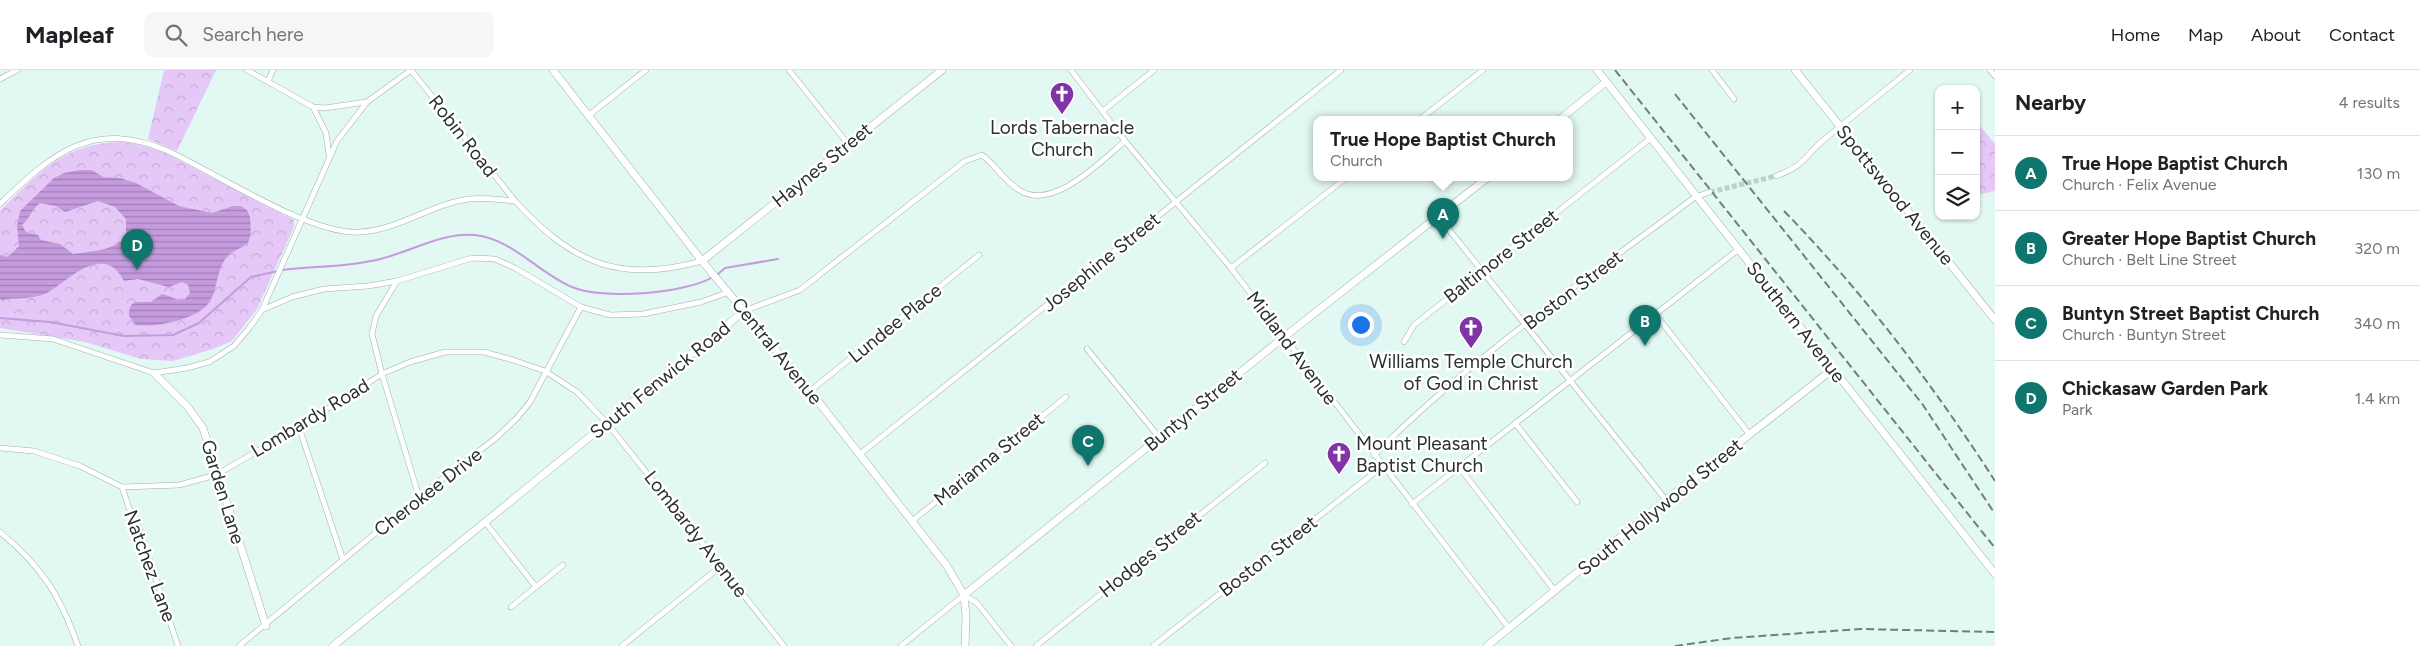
<!DOCTYPE html>
<meta charset="utf-8">
<style>
body{margin:0;font-family:Figtree,sans-serif;background:#f6f6f6;color:#202124}
.controls{position:absolute;right:15px;top:15px;display:grid;overflow:hidden;border-radius:10px;box-shadow:0 1px 4px #0004}
.controls button{width:45px;height:45px;display:grid;place-items:center;padding:0;border:0;border-bottom:1px solid #e0e0e0;background:#fff;color:#202124;font:25px sans-serif}
.you{position:absolute;left:1360px;top:254px;width:18px;height:18px;margin:-12px;border:4px solid #fff;border-radius:50%;background:#1a73e8;box-shadow:0 0 0 8px #1a73e833}
.badge{display:grid;place-items:center;width:32px;height:32px;border-radius:50%;background:#0f766e;color:#fff;font-size:16px;font-weight:700}
.pin{position:absolute;translate:-50% -41px;filter:drop-shadow(0 1px 2px #0008)}
.pin::after{content:'';position:absolute;top:26px;width:18px;height:15px;background:inherit;clip-path:polygon(0 0,100% 0,50% 100%)}
.popup{position:absolute;left:1313px;top:46px;width:260px;height:65px;box-sizing:border-box;display:grid;place-content:center;border-radius:10px;background:#fff;filter:drop-shadow(0 1px 4px #0005);font-size:16px;white-space:nowrap;color:#757577}
.popup b{font-size:19px;color:#202124}
.popup::after{content:'';position:absolute;left:50%;top:100%;margin-left:-10px;border:10px solid transparent;border-top-color:#fff}
.list{margin:0;padding:0;list-style:none}
h2{display:flex;justify-content:space-between;align-items:center;height:65px;margin:0;padding:0 20px;font-size:21px}
h2 small{font-size:16px;font-weight:400;color:#757577}
.list li{display:grid;grid-template-columns:32px 1fr auto;gap:15px;align-items:center;box-sizing:border-box;height:75px;padding:0 20px;border-top:1px solid #e0e0e0}
.list b{display:block;font-size:19px;white-space:nowrap}
.list p{margin:0;font-size:16px;white-space:nowrap;color:#757577}
.list em{font-size:16px;font-style:normal;color:#757577}
.icon{flex:none;width:28px;height:28px;fill:none;stroke:currentColor;stroke-width:2;stroke-linecap:round;stroke-linejoin:round}
.map{position:relative;flex:none;width:1995px;height:576px;overflow:hidden}
header{display:flex;align-items:center;gap:30px;box-sizing:border-box;height:70px;padding:0 25px;background:#fff;border-bottom:1px solid #e0e0e0}
header strong{font-size:24px}
nav{display:flex;gap:28px;margin-inline-start:auto;font-size:18px}
.search{width:350px;height:45px;background:#f6f6f6;display:flex;align-items:center;gap:12px;box-sizing:border-box;padding:0 18px;border-radius:10px;color:#757577;font-size:19px}
main{display:flex}
aside{flex:1;background:#fff}
.map>svg:first-child{display:block}
.park{fill:url(#park-crowns)}
.water{fill:url(#water-rules);fill-rule:evenodd}
.lines{fill:none;stroke-linecap:round;stroke-linejoin:round}
.stream{stroke:#c59bde;stroke-width:2}
.street-tunnel{stroke:#bdd0cc;stroke-width:5;stroke-dasharray:5 2.5;stroke-linecap:butt}
.street-casing{stroke:#9db1ad;stroke-width:6}
.secondary-casing{stroke:#9db1ad;stroke-width:8}
.street{stroke:#fff;stroke-width:5}
.secondary{stroke:#fff;stroke-width:7}
.rail{stroke:#717e7c;stroke-width:2;stroke-dasharray:8 4;stroke-linecap:butt}
.labels{text-anchor:middle;dominant-baseline:central;stroke-width:5;stroke-linejoin:round;paint-order:stroke}
.poi-label{font-size:19px;fill:#293130;stroke:#fff}
.street-label{font-size:19px;fill:#293130;stroke:#fff}
</style>
<header>
<strong>Mapleaf</strong>
<div class="search"><svg class="icon" aria-label="search" viewBox="0 0 24 24"><circle cx="10" cy="10" r="6"/><path d="M15 15l6 6"/></svg>Search here</div>
<nav><a>Home</a><a>Map</a><a>About</a><a>Contact</a></nav>
</header>
<main>
<div class="map">
<svg width="1995" height="576" viewBox="0 0 1995 576">
<defs>
<pattern id="park-crowns" width="20" height="18" patternUnits="userSpaceOnUse" patternTransform="scale(1.25)"><rect width="20" height="18" fill="#e5c8f8"/><path d="M2 6a3 3 0 1 1 6 0M12 15a3 3 0 1 1 6 0" fill="none" stroke="#c4acd5"/></pattern>
<pattern id="water-rules" width="6" height="5" patternUnits="userSpaceOnUse" patternTransform="scale(1.25)"><rect width="6" height="5" fill="#c59bde"/><path d="M0 2.5h6" fill="none" stroke="#a07fb4"/></pattern>
</defs>
<rect width="100%" height="100%" fill="#e2f8f3"/>
<g class="park">
<path d="M164,0h52l-39,81 -29,-12z"/>
<path d="M1976,51l19,23v47l-17,4z"/>
<path d="M127,72l34,9 133,69v7l-37,82 -25,32 -19,8 -40,12 -32,-2 -56,-17 -85,-14v-117c40,-40 66,-70 127,-69z"/>
</g>
<path class="water" d="M79,100h13l11,7 17,1 16,5 43,23 33,7 21,-7h8l6,4 3,7 1,17 -3,9c-7,6 -17,8 -22,15 -10,13 -8,30 -16,43 -10,18 -55,27 -74,24l-7,-9c-1,-21 14,-11 24,-15 4,-2 5,-6 10,-7l16,6 6,-1 5,-6 -2,-8 -6,-3 -13,5 -31,-8 -14,2c-20,-40 -55,-1 -77,12 -13,6 -28,5 -42,6l-1,2 -4,-2v-44l8,2 11,-11 -2,-20 3,-15 34,-33 10,-5zM98,131l17,6 11,12v19c-15,13 -34,13 -53,16l-13,-10 -19,-4 -3,-5 -12,-3 -4,-7c8,-7 10,-16 18,-22l16,3 9,6z"/>
<g class="lines">
<g class="stream">
<path d="M282,200c34,-4 69,-3 102,-12 30,-8 60,-26 91,-23 38,4 63,38 97,52 30,13 112,7 141,-10"/>
<path d="M717,205l8,-7 53,-9"/>
<path d="M0,248l50,4 74,14 49,-1 26,-12 52,-46 27,-6"/>
</g>
<path class="street-tunnel" d="M1710,122l66,-16"/>
<defs>
<g id="street">
<path d="M247,0l66,37 12,1 41,-6"/>
<path d="M411,0l104,131"/>
<path d="M789,0l59,74"/>
<path d="M1071,0l54,71 106,127 278,360"/>
<path d="M1712,0l22,29"/>
<path d="M1990,0l5,6"/>
<path d="M0,9l17,-9"/>
<path d="M268,11l5,-11"/>
<path d="M313,37l13,26 3,22"/>
<path d="M1104,40l50,-40"/>
<path d="M589,45l57,-45"/>
<path d="M1419,50l64,-50"/>
<path d="M1776,106c29,-10 28,-20 50,-38 28,-23 56,-45 84,-68"/>
<path d="M0,134c54,-52 92,-85 168,-53 48,22 143,85 192,81 39,-2 71,-28 109,-33 14,-2 31,1 46,2 57,62 104,83 187,60"/>
<path d="M1438,146l228,284"/>
<path d="M1231,198l115,-90"/>
<path d="M397,211l-21,35 -4,18 10,40 37,123"/>
<path d="M262,240l75,-169 30,-39 44,-32"/>
<path d="M744,241l56,-21 165,-129 17,-6c13,10 23,26 37,35 34,22 82,-29 106,-49"/>
<path d="M1656,245l94,120"/>
<path d="M0,265l53,4 101,34 33,-5 22,-6 25,-16 16,-19 12,-17 30,-13 32,-8 44,-3 29,-5 75,-23 23,1 20,9 66,39 29,8 33,-1 58,-12 28,-10"/>
<path d="M1404,272l10,-17 237,-187"/>
<path d="M1087,279l72,88"/>
<path d="M810,321l169,-136"/>
<path d="M1515,353l62,79"/>
<path d="M299,357l44,133"/>
<path d="M0,378l34,3 46,15 42,21 57,-2 37,-10 83,-48 83,-53 28,-12 35,-10h39l29,8 32,11 32,21 30,31 177,223"/>
<path d="M860,384l481,-384"/>
<path d="M1374,385c97,-97 212,-176 321,-258l15,-5"/>
<path d="M1459,397l96,124"/>
<path d="M122,417l7,21 8,14 41,124"/>
<path d="M1412,434l327,-255"/>
<path d="M912,451l154,-124"/>
<path d="M485,452l51,65"/>
<path d="M0,462c42,35 60,63 78,114"/>
<path d="M511,537l52,-42"/>
<path d="M239,576l180,-149 77,-59 21,-20 13,-16 51,-95"/>
<path d="M622,576l99,-80"/>
<path d="M901,576l63,-51 13,8 34,43"/>
<path d="M1036,576l229,-183"/>
<path d="M1153,576l230,-180"/>
</g>
<g id="secondary">
<path d="M553,0l149,191 108,130 137,175 17,29 2,21 -1,30"/>
<path d="M1597,0l398,504"/>
<path d="M1795,0l200,250"/>
<path d="M1559,50l47,-38"/>
<path d="M702,191l240,-191"/>
<path d="M154,303l33,33 16,22 63,198"/>
<path d="M964,525l320,-258 203,-159"/>
<path d="M333,576l411,-335"/>
<path d="M1487,576l179,-146 167,-131"/>
</g>
</defs>
<use href="#street" class="street-casing"/>
<use href="#secondary" class="secondary-casing"/>
<use href="#street" class="street"/>
<use href="#secondary" class="secondary"/>
<g class="rail">
<path d="M1615,0l380,478"/>
<path d="M1675,24l248,311 72,109"/>
<path d="M1784,141c80,82 149,174 211,270"/>
<path d="M1675,576l57,-8 129,-9 134,3"/>
</g>
</g>
<defs>
<symbol id="church-pin" viewBox="-11 -11 22 30"><path d="M0 17L-7.5 6A9.5 9.5 0 1 1 7.5 6Z" fill="#8034a6" stroke="#fff"/><path d="M-1.2-6h2.4v3.5h3.3v2.4h-3.3V6h-2.4V-.1h-3.3v-2.4h3.3Z" fill="#fff"/></symbol>
</defs>
<g fill-rule="evenodd">
<use href="#church-pin" x="1048" y="10" width="28" height="38"/>
<use href="#church-pin" x="1457" y="244" width="28" height="38"/>
<use href="#church-pin" x="1325" y="370" width="28" height="38"/>
</g>
<g class="labels">
<g class="poi-label">
<text x="1062" y="57">Lords Tabernacle<tspan x="1062" dy="22">Church</tspan></text>
<text x="1471" y="291">Williams Temple Church<tspan x="1471" dy="22">of God in Christ</tspan></text>
<text x="1356" y="373" text-anchor="start">Mount Pleasant<tspan x="1356" dy="22">Baptist Church</tspan></text>
</g>
<g class="street-label">
<text transform="translate(463 66) rotate(52)">Robin Road</text>
<text transform="translate(822 95) rotate(-39)">Haynes Street</text>
<text transform="translate(1895 125) rotate(51)">Spottswood Avenue</text>
<text transform="translate(1501 186) rotate(-38)">Baltimore Street</text>
<text transform="translate(1101 192) rotate(-39)">Josephine Street</text>
<text transform="translate(1573 220) rotate(-37)">Boston Street</text>
<text transform="translate(1796 252) rotate(52)">Southern Avenue</text>
<text transform="translate(895 253) rotate(-39)">Lundee Place</text>
<text transform="translate(1292 278) rotate(53)">Midland Avenue</text>
<text transform="translate(777 281) rotate(51)">Central Avenue</text>
<text transform="translate(660 310) rotate(-39)">South Fenwick Road</text>
<text transform="translate(1193 340) rotate(-39)">Buntyn Street</text>
<text transform="translate(310 348) rotate(-31)">Lombardy Road</text>
<text transform="translate(989 389) rotate(-39)">Marianna Street</text>
<text transform="translate(223 422) rotate(73)">Garden Lane</text>
<text transform="translate(428 422) rotate(-38)">Cherokee Drive</text>
<text transform="translate(1660 437) rotate(-39)">South Hollywood Street</text>
<text transform="translate(696 464) rotate(52)">Lombardy Avenue</text>
<text transform="translate(1150 484) rotate(-39)">Hodges Street</text>
<text transform="translate(1268 486) rotate(-38)">Boston Street</text>
<text transform="translate(150 496) rotate(70)">Natchez Lane</text>
</g>
</g>
</svg>
<div class="controls">
<button>+</button>
<button>−</button>
<button><svg class="icon" aria-label="layers" viewBox="0 0 24 24"><path d="M12 4l9 5-9 5-9-5zM3 14l9 5 9-5"/></svg></button>
</div>
<div class="you"></div>
<div class="pin badge" style="left:1443px;top:169px">A</div>
<div class="popup"><b>True Hope Baptist Church</b>Church</div>
<div class="pin badge" style="left:1645px;top:276px">B</div>
<div class="pin badge" style="left:1088px;top:396px">C</div>
<div class="pin badge" style="left:137px;top:200px">D</div>
</div>
<aside>
<h2>Nearby<small>4 results</small></h2>
<ul class="list">
<li><span class="badge">A</span><div><b>True Hope Baptist Church</b><p>Church · Felix Avenue</p></div><em>130 m</em></li>
<li><span class="badge">B</span><div><b>Greater Hope Baptist Church</b><p>Church · Belt Line Street</p></div><em>320 m</em></li>
<li><span class="badge">C</span><div><b>Buntyn Street Baptist Church</b><p>Church · Buntyn Street</p></div><em>340 m</em></li>
<li><span class="badge">D</span><div><b>Chickasaw Garden Park</b><p>Park</p></div><em>1.4 km</em></li>
</ul>
</aside>
</main>
